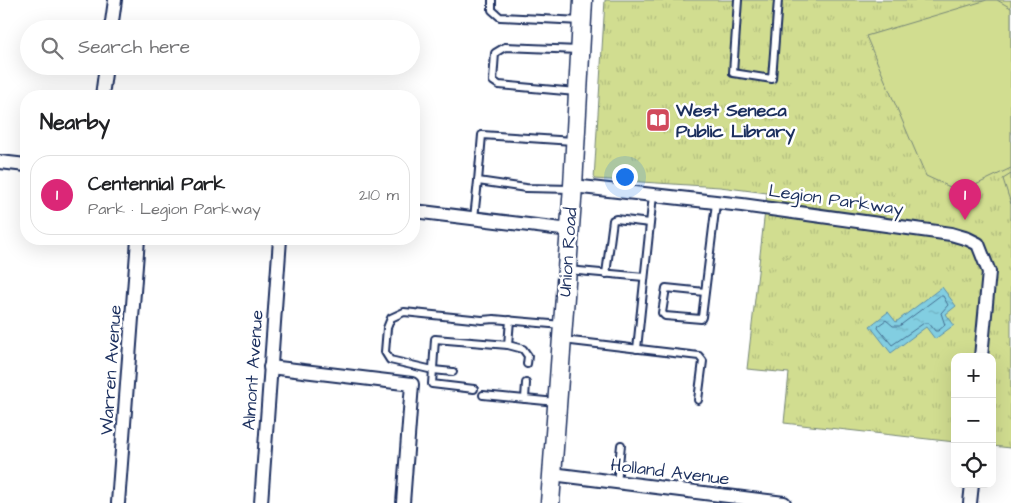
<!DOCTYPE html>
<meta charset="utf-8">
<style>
body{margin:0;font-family:"Architects Daughter",sans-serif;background:#f6f6f6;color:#202124}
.controls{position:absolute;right:15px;bottom:15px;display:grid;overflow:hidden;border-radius:10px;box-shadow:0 5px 20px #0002}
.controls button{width:45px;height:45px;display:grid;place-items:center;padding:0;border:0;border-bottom:1px solid #e0e0e0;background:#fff;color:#202124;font:25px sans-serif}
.you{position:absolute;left:624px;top:176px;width:18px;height:18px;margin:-12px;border:4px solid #fff;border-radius:50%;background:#1a73e8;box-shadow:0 0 0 8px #1a73e833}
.badge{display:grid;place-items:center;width:32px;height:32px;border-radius:50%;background:#db2777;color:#fff;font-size:16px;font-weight:700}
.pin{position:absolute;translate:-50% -41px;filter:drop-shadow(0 1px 2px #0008)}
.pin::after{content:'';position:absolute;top:26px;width:18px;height:15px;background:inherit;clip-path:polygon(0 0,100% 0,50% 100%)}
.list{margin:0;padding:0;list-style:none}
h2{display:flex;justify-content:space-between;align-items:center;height:65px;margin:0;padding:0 20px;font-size:21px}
h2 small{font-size:16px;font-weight:400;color:#757577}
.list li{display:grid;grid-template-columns:32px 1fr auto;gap:15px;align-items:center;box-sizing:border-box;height:80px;margin:0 10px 10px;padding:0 10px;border:1px solid #e0e0e0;border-radius:20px}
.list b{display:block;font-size:19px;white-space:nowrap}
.list p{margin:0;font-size:16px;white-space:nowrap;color:#757577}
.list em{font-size:16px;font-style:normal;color:#757577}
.icon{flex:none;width:28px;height:28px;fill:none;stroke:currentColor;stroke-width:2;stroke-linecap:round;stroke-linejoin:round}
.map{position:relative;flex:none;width:1011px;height:503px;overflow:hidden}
.search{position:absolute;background:#fff;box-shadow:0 5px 20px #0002;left:20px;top:20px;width:400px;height:55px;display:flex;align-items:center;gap:12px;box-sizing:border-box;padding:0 18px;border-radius:28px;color:#757577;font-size:19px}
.panel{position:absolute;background:#fff;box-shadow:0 5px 20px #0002;left:20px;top:90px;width:400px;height:155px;border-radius:20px}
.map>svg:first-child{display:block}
.grass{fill:url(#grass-tufts);stroke:#768677}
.pitch{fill:#d1dd90;stroke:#768677}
.water{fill:url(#water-ripples);stroke:#598ead}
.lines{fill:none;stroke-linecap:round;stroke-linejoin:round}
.shore{stroke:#446f92;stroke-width:1}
.service-casing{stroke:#1b2f5e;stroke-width:10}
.minor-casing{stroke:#1b2f5e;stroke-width:16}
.secondary-casing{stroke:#1b2f5e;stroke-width:21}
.service{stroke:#fff;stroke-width:6}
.minor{stroke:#fff;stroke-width:12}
.secondary{stroke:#fff;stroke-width:18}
.labels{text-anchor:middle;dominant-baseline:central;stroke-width:5;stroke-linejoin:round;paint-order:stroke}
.poi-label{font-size:18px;font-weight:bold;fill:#1b2f5e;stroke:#fff;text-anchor:start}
.street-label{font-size:18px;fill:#1b2f5e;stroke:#fff}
</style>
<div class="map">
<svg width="1011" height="503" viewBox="0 0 1011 503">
<defs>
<pattern id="grass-tufts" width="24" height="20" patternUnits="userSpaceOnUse" patternTransform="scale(1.25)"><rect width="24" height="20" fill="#d1dd90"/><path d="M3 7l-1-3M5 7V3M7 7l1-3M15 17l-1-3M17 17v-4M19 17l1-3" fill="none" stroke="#b3be7f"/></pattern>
<pattern id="water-ripples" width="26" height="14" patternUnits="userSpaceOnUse" patternTransform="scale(1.25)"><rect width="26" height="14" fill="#82cee1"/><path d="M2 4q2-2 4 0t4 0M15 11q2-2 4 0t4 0" fill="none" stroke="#70b1c3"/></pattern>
</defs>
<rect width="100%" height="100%" fill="#fff"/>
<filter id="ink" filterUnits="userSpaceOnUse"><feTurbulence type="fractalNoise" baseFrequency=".02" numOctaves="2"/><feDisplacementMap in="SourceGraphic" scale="10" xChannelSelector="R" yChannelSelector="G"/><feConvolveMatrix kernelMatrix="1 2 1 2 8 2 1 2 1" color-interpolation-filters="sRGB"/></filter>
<g filter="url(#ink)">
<path class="grass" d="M605,0h406v448l-19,-2v-89h-37v85l-171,-19 5,-50 -42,-4 20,-176 -47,-6 -126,-8z"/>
<g class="pitch">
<path d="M987,0h10l14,8v160l-50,24 -35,-16 -60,-140z"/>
<path d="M1011,174v30l-8,-25z"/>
</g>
<path class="water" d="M942,287l14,19 -10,8 8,11 -19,14 -9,-12 -35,26 -21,-27 18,-14 8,10z"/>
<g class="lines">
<path class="shore" d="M940,296h3l5,9 -7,8 4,12 -7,6h-3l-6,-8h-5l-32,22 -14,-17 1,-3 7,-5 7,6h6z"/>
<defs>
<g id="service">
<path d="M492,0v10l8,7 81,4"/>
<path d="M738,0l-5,73 39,6 6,-79"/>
<path d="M576,92l-77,-7 -6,-4 2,-28 10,-6 74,3"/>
<path d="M572,189l-46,-1 -48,-7 4,-46 91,6"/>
<path d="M474,218l4,-37"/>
<path d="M568,270l76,7"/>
<path d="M606,274l7,-54 3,-1 34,4"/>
<path d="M705,292l-39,-4 -4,25 3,3 36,3 1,-2 14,-114"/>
<path d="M563,340l136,16 4,5 -5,39"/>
<path d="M508,345l2,-25"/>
<path d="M637,349l16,-154"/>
<path d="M453,372l-20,-2 -43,-10 -5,-8 2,-24 4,-10 13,-6 78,8 12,-1 68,6"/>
<path d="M474,389l-42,-5 3,-45 73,6 15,4 5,7 -1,8"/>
<path d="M483,395l73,7"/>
<path d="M525,399l1,-16"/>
<path d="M617,483l4,-38"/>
</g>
<g id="minor">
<path d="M111,29l4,-29"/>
<path d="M102,96l4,-30"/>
<path d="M0,162l26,3"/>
<path d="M573,186l169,19 209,29 17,5 10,5 11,28 -8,85"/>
<path d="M414,211l156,19"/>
<path d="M270,367l142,17 -9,119"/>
<path d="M552,474l232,29"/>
<path d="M118,503l20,-264"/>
<path d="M261,503l19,-264"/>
<path d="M970,503l2,-19"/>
</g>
<path id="secondary" d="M550,503l23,-317 10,-186"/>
</defs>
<use href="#service" class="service-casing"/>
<use href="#minor" class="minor-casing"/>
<use href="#secondary" class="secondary-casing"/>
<use href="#service" class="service"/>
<use href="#minor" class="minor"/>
<use href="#secondary" class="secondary"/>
</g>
</g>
<defs>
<symbol id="library-square" viewBox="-11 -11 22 22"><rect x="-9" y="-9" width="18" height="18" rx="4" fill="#d1495b" stroke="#fff"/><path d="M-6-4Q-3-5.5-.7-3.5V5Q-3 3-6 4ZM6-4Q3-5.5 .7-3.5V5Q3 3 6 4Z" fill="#fff"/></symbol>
</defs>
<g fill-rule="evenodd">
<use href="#library-square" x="644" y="106" width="28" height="28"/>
</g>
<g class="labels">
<g class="poi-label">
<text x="676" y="110">West Seneca<tspan x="676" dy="21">Public Library</tspan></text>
</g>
<g class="street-label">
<text transform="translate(836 200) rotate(8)">Legion Parkway</text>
<text transform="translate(568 252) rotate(-86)">Union Road</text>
<text transform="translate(111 370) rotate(-86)">Warren Avenue</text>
<text transform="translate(253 370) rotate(-86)">Almont Avenue</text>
<text transform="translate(670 472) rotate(7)">Holland Avenue</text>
</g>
</g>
</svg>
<div class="controls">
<button>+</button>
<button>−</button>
<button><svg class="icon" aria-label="locate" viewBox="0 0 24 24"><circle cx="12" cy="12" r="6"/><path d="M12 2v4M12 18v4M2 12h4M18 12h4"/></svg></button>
</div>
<div class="you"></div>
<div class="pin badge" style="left:965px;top:220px">1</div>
<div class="search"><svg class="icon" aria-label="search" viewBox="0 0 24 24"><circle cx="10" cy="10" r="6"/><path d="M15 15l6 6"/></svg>Search here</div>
<section class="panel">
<h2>Nearby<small></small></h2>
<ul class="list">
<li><span class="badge">1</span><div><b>Centennial Park</b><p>Park · Legion Parkway</p></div><em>210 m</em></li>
</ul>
</section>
</div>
